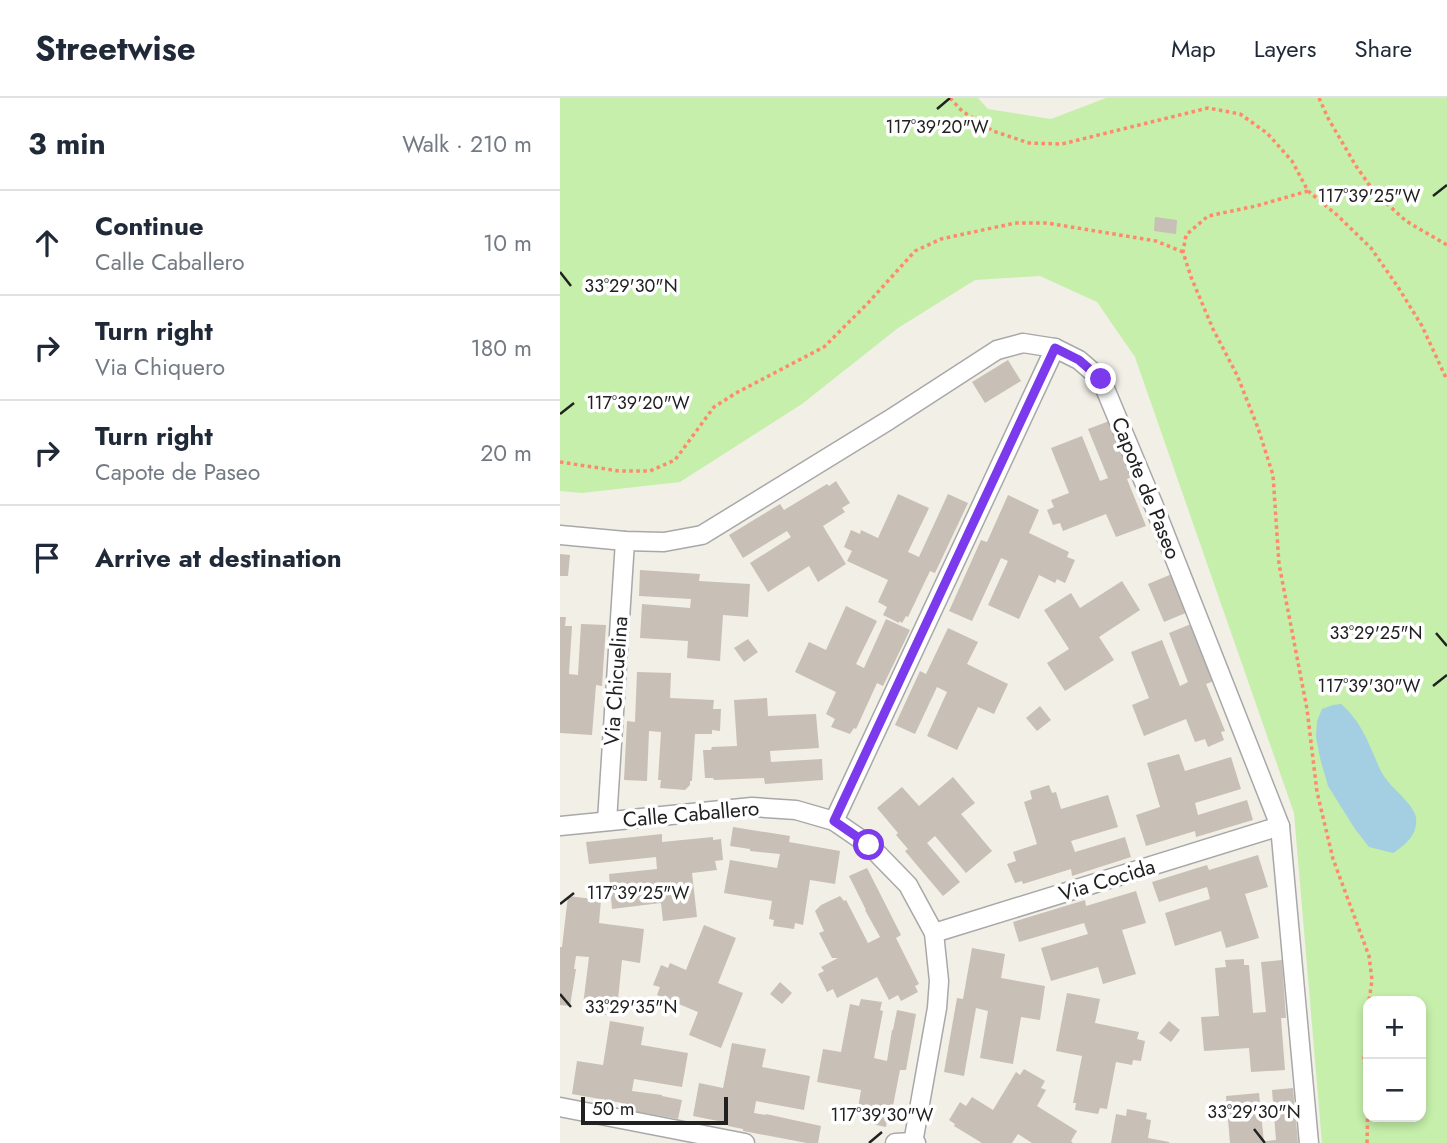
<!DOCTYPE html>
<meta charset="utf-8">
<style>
body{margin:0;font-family:Jost,sans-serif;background:#f2f2f3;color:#1f2937}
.controls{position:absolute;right:21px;bottom:21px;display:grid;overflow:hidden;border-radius:14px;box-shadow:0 4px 10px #0003}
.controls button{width:63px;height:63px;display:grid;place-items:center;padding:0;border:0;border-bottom:2px solid #e0e1e3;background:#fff;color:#1f2937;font:35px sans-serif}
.scale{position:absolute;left:21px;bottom:18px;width:147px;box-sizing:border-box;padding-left:7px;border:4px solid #212121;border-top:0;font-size:19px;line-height:24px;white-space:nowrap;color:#212121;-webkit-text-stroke:5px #fff;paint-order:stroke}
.stop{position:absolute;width:21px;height:21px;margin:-16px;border:5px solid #7c3aed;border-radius:50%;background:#fff}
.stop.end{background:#7c3aed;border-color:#fff;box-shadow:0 2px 7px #0008}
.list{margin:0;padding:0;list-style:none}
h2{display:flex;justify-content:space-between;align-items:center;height:91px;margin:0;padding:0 28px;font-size:30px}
h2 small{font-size:23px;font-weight:400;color:#747a83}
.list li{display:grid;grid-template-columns:46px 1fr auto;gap:21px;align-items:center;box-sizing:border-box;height:105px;padding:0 28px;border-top:2px solid #e0e1e3}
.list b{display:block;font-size:26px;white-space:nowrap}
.list p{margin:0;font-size:23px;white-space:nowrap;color:#747a83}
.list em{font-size:23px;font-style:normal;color:#747a83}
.icon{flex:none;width:38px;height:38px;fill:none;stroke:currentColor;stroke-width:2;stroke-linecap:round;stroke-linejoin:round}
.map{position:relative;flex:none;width:887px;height:1045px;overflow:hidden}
header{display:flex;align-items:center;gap:42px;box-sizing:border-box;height:98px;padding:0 35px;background:#fff;border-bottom:2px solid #e0e1e3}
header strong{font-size:33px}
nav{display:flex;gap:38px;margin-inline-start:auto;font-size:24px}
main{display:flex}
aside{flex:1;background:#fff}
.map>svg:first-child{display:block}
.grass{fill:#c5efaa;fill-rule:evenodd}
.water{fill:#a4cfe3}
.building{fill:#c8bfb6}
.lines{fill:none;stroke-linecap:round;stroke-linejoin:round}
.street-casing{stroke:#a8a8a8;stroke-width:21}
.path{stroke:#ff896b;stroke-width:3.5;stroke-dasharray:3.5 3.5;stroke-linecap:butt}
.street{stroke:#fff;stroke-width:18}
.route{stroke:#7c3aed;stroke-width:9}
.ticks{fill:none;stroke:#212121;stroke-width:2.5}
.labels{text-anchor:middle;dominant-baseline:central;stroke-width:7;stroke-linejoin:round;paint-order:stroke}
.street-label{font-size:21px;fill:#212121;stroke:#fff}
.ticks-label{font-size:18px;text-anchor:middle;fill:#212121;stroke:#fff;stroke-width:7;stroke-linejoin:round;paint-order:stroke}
</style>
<header>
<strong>Streetwise</strong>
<nav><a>Map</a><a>Layers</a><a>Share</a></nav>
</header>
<main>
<aside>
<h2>3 min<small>Walk · 210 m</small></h2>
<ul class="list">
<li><svg class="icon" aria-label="ahead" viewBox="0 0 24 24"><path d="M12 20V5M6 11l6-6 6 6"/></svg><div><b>Continue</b><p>Calle Caballero</p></div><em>10 m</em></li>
<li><svg class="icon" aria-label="right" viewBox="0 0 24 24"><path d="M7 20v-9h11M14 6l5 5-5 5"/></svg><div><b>Turn right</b><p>Via Chiquero</p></div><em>180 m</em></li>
<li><svg class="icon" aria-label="right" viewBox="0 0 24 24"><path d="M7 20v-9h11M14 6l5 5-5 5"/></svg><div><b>Turn right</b><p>Capote de Paseo</p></div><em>20 m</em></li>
<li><svg class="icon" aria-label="arrive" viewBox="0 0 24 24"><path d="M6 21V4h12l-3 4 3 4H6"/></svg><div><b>Arrive at destination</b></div></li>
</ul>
</aside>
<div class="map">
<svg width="887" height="1045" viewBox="0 0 887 1045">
<rect width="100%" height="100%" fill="#f2efe7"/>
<path class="grass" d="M0,0h418l10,11 63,10 55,-21h341v1045h-125l-28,-330 -159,-456 -38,-55 -57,-26 -65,4 -77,48 -96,76 -122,78 -98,11 -22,-2zM808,903h53v116h-53z"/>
<path class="water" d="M781,606c18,15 26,35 35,56 3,7 6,14 10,19 8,11 29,27 30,39 2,17 -11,27 -23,35l-24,-6 -14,-18 -27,-43 -8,-28 -4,-21 1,-16 5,-12 11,-4z"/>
<g class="building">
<path d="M595,119l22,3 -1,14 -22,-3z"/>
<path d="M448,262l13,21 -36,22 -13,-21z"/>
<path d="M552,322l22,56 -7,3 19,47 -30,11 -10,-23 -43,17 -3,-8 -7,2 -6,-15 7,-3 -3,-7 18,-7 -18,-45 31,-12 18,45 8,-3 -20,-49z"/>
<path d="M276,383l14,22 -8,5 3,4 -22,14 23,38 -28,18 -9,-16 -41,26 -18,-29 41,-26 -4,-6 -44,27 -14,-23 51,-31 4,6 43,-26 2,2z"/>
<path d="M338,396l31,14 -21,44 11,5 29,-63 20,9 -33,70 -5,-2 -22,46 -2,-1 -4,7 -3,-2v2l-16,-8 4,-8 -9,-5 10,-22 -41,-19 5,-10 -8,-4 7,-17 9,4 1,-4 17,8z"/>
<path d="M448,397l31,15 -10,23 40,19 -2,5 8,3 -10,23 -8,-4 -2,4 -16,-8 -20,44 -31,-14 20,-44 -7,-3 -29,63 -23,-10 32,-71 6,2z"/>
<path d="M0,456l10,1 -2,21h-8z"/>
<path d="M80,472l60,4 -1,7 51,3 -2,33 -25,-2 -3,46 -33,-3 1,-17 -48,-3 2,-34 48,4 1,-9 -52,-3z"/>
<path d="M612,476l16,38 -24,10 -16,-38z"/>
<path d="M562,483l18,29 -41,27 15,23 -49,31 -18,-28 22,-14 -25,-39 27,-17 9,15z"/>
<path d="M286,508l31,15 -21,43 8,4 22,-49 24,11 -27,56 -6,-3 -21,46 -2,-1 -4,6 -19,-7 4,-8 -9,-5 10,-22 -41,-20 14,-30 17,8z"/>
<path d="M0,519h6l-1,9h7l-3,48 9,1 3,-51 25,1 -4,61 -6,-1 -4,50 -32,-2z"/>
<path d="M631,526l23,57 -8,3 19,47 -4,1 3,8 -16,7 -3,-8 -10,3 -9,-23 -42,17 -12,-31 17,-7 -18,-46 31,-12 18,46 8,-4 -19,-49z"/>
<path d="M388,530l30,14 -11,22 41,20 -14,30 -16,-7 -21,43 -30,-14 20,-44 -10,-5 -22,47 -20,-9 25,-54 6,3z"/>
<path d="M188,541l10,13 -14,10 -10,-14z"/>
<path d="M77,574l34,1 -1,25 44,2 -1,9h8l-1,22 -8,-1v4h-17l-3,47h-2v4l-5,5 -25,-2 1,-8h-3l3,-48 -12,-1 -2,50 -23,-1 3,-59 8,1z"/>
<path d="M207,600l1,18 48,-2 3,34 -49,3 1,11 51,-3 1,21 -58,4 -1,-6 -50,2 -1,-2h-8l-2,-28h8l1,-3 25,-1 -3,-46z"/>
<path d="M480,608l11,14 -14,11 -11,-13z"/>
<path d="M619,656l6,17 46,-14 10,32 -46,14 3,12 49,-15 6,20 -57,17 -1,-6 -49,15 -10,-31 24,-8 -13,-44z"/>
<path d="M393,679l22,26 -14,11 31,37 -26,22 -31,-37 -8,7 33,39 -17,14 -38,-45 3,-2 -12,-14 2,-2 -21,-25 25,-21 17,19z"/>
<path d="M489,687l3,8 4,-1 5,17 47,-14 10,32 -47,14 4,11 50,-15 6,20 -59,19 -1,-7 -48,15 -1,-3 -7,2 -8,-19 9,-3 -3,-9 24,-8 -13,-42 8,-3 -2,-8z"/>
<path d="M173,729l57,9 -1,6 51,9 -5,33 -25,-4 -7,45 -8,-2 -1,6 -21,-3 1,-6 -5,-1 3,-18 -48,-8 6,-33 47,8 3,-14 -30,-3v-2l-20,-3z"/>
<path d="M102,736v8l51,-5v3l8,-1 2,21 -8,1 2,9 -25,3 5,44 -34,4 -2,-18 -49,6 -3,-35 48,-5 -1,-12 -67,7 -3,-22z"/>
<path d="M698,757l10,32 -23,7 14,44 -33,10 -5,-17 -46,15 -10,-33 45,-14 -3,-12 -48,15 -7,-20 55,-17 2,5z"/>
<path d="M307,770l34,67 -5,3 23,46 -4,2 3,6 -17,9 -3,-6 -9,5 -12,-23 -40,21 -4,-9 -6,3 -9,-18 6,-3 -3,-4 17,-9h-6l-13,-25 5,-2 -9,-20 6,-6 19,-9 4,5 2,-1 22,43 12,-6 -15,-27h1l-17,-34z"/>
<path d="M576,793l10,32 -24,7 14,44 -33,10 -5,-17 -47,14 -10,-33 47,-14 -4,-11 -65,19 -6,-20 72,-22 1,6z"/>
<path d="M8,798l33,4 -2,23 45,6 -4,34 -18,-3 -5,49 -9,-1 -1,7 -21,-2 1,-7 -4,-1 6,-48 -13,-1 -2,13h2l-6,37 -10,-1v-58h2z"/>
<path d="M144,827l32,13 -18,45 25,10 -22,55 -32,-13 9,-23 -41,-17 3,-8 -7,-2 8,-20 7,3 2,-5 16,7z"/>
<path d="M412,850l33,6 -4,24 44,8 -5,34 -19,-3 -8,47 -33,-6 8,-47 -12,-3 -12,68 -20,-4 13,-74 6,1z"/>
<path d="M684,861v6h5l4,48 13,-1 -5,-50 21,-2 4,58h-5l4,52 -34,2 -2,-24 -45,3 -3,-34 18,-1 -4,-48 11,-1 -1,-7z"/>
<path d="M220,884l12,11 -10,11 -12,-10z"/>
<path d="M507,895l33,6 -5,24 44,9 -2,7 8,2 -4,20 -8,-1 -1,5 -16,-3 -9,47 -7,-1 -2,6 -23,-4 1,-7h-3l9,-47 -26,-5z"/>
<path d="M301,901l21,3 -2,8 3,1 -9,47 13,3 5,-31h1l4,-20 19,4 -10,56h-6l-10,51 -3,-1 -1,7 -20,-4 1,-7 -10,-2 4,-24 -44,-8 6,-33 18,3 9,-48 9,2z"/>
<path d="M50,923l34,6 -3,18 47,8 -6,34 -48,-8 -2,12 30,4v1l20,4 -4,19 -57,-10 1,-6 -50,-9 5,-33 26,4z"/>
<path d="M609,923l11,9 -9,12 -12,-9z"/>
<path d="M172,945l34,6 -4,18 48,9 -6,34 -48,-9 -2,12 12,2v-1l55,12 -3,17h-11l-64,-12v-2l-15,-3v-3l-35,-7 6,-33 24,5z"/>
<path d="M464,971l21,12 -4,7 5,2 -9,16 40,25 -6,10 2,2h-41l-14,-9 -6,9h-30l-28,-17 1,-2 -6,-4 11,-18 6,4 6,-9 21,13 23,-38 4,3z"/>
<path d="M733,990l5,55h-32v-2l10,-1 -4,-50z"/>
<path d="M699,995l5,50h-34l-4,-47z"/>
<path d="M567,1011l20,4 -1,6 5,1 -3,18 21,4v1h-58l5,-29 10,2z"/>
</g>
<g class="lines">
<defs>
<g id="street">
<path d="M0,437l65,6 39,1 38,-7 187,-115 108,-70 26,-7 32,5 24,12 22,19 53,127 126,320 29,317"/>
<path d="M47,723l18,-280"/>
<path d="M274,723l221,-473"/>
<path d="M0,728l192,-19 44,3 38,11 35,24 39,40 26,48 5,48 -2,27 -24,135"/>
<path d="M374,835l346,-107"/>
<path d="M0,1009l185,36"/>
<path d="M335,1045l18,-1 3,1"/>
</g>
</defs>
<use href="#street" class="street-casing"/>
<g class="path">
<path d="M390,0l12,13 31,20 36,12 33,1 146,-36 32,6 27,19 25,28 16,30 29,24 34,33 27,39 24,39 25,54"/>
<path d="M759,0l9,20 28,48 19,27 31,28 41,24"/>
<path d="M748,93l-52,15 -48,10 -22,19 -3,17 8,25 22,52 24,46 21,53 15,47 6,89 28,145 10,83 16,67 36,97 3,24 -3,21"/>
<path d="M0,364l59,9h31l25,-11 39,-53 22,-14 88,-46 44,-44 47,-52 26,-12 74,-16h32l109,18 27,11"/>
<path d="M807,1045l1,-46 -4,-38 4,-51"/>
</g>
<use href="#street" class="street"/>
</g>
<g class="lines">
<path class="route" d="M309,747l-35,-24 221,-473 24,12 22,19"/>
</g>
<path class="ticks" d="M377,11l13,-11M873,98l14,-11M0,174l11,14M0,316l14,-11M876,535l11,13M873,588l14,-11M0,806l14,-11M0,896l11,13M694,1031l11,14M309,1045l13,-11"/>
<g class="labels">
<g class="street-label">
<text transform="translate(586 390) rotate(68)">Capote de Paseo</text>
<text transform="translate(56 583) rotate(-86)">Via Chicuelina</text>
<text transform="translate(131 716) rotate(-5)">Calle Caballero</text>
<text transform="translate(547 782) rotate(-17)">Via Cocida</text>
</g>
</g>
<g class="ticks-label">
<text x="377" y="35">117°39'20"W</text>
<text x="809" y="104">117°39'25"W</text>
<text x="71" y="194">33°29'30"N</text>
<text x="78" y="311">117°39'20"W</text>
<text x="816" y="541">33°29'25"N</text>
<text x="809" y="594">117°39'30"W</text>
<text x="78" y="801">117°39'25"W</text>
<text x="71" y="915">33°29'35"N</text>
<text x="694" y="1020">33°29'30"N</text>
<text x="322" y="1023">117°39'30"W</text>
</g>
</svg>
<div class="controls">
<button>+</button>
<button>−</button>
</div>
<div class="scale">50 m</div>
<div class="stop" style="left:309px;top:747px"></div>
<div class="stop end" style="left:541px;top:281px"></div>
</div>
</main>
